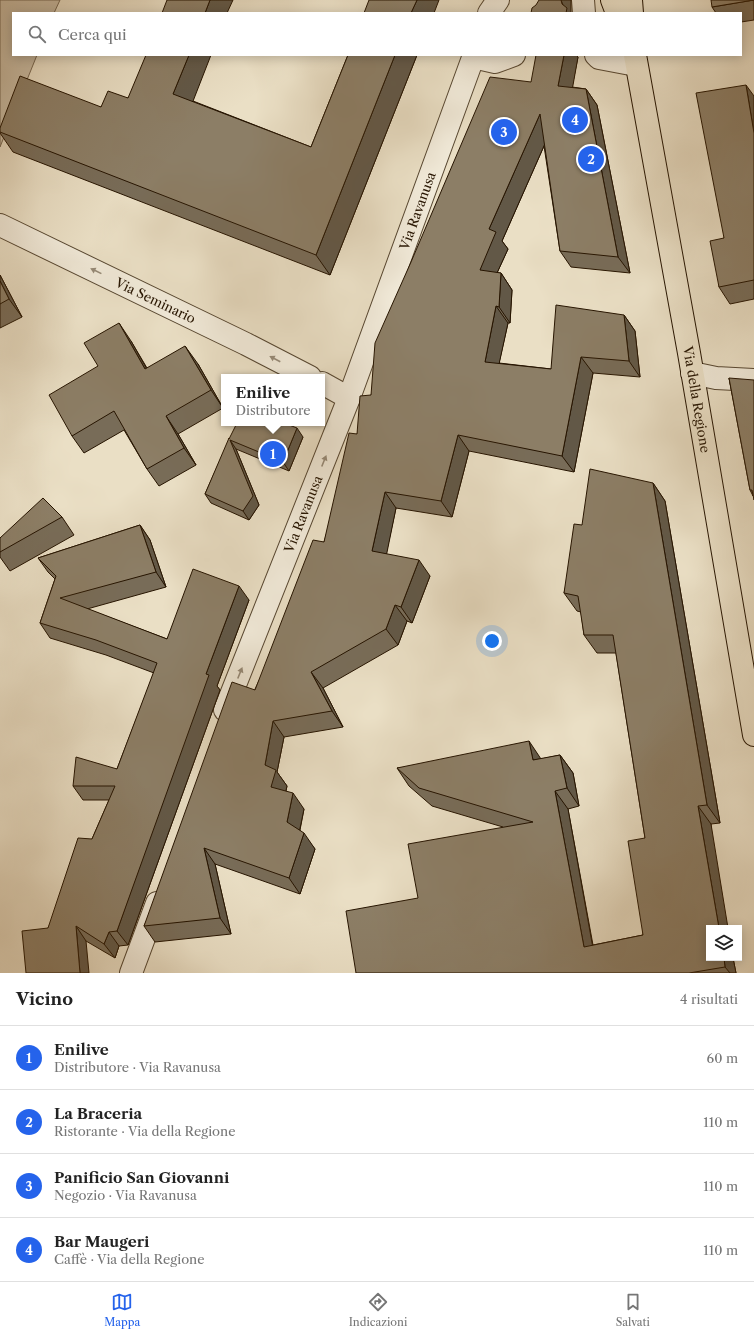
<!DOCTYPE html>
<html lang="it">
<meta charset="utf-8">
<style>
body{margin:0;font-family:"Libre Caslon Text",serif;background:#f6f6f6;color:#222}
.controls{position:absolute;right:12px;bottom:12px;display:grid;overflow:hidden;border-radius:0px;box-shadow:0 2px 10px #0003}
.controls button{width:36px;height:36px;display:grid;place-items:center;padding:0;border:0;border-bottom:1px solid #e0e0e0;background:#fff;color:#222;font:20px sans-serif}
.you{position:absolute;left:492px;top:641px;width:14px;height:14px;margin:-10px;border:3px solid #fff;border-radius:50%;background:#1a73e8;box-shadow:0 0 0 6px #1a73e833}
.badge{display:grid;place-items:center;width:26px;height:26px;border-radius:50%;background:#2563eb;color:#fff;font-size:13px;font-weight:700}
.pin{position:absolute;translate:-50% -50%;border:2px solid #fff;box-shadow:0 1px 4px #0006}
.popup{position:absolute;left:221px;top:374px;width:104px;height:52px;box-sizing:border-box;display:grid;place-content:center;border-radius:0px;background:#fff;filter:drop-shadow(0 1px 3px #0005);font-size:13px;white-space:nowrap;color:#767676}
.popup b{font-size:15px;color:#222}
.popup::after{content:'';position:absolute;left:50%;top:100%;margin-left:-8px;border:8px solid transparent;border-top-color:#fff}
.list{margin:0;padding:0;list-style:none}
h2{display:flex;justify-content:space-between;align-items:center;height:52px;margin:0;padding:0 16px;font-size:17px}
h2 small{font-size:13px;font-weight:400;color:#767676}
.list li{display:grid;grid-template-columns:26px 1fr auto;gap:12px;align-items:center;box-sizing:border-box;height:64px;padding:0 16px;border-top:1px solid #e0e0e0}
.list b{display:block;font-size:15px;white-space:nowrap}
.list p{margin:0;font-size:13px;white-space:nowrap;color:#767676}
.list em{font-size:13px;font-style:normal;color:#767676}
.icon{flex:none;width:22px;height:22px;fill:none;stroke:currentColor;stroke-width:2;stroke-linecap:round;stroke-linejoin:round}
.map{position:relative;flex:none;width:754px;height:973px;overflow:hidden}
.search{position:absolute;background:#fff;box-shadow:0 2px 10px #0003;left:12px;right:12px;top:12px;height:44px;display:flex;align-items:center;gap:10px;box-sizing:border-box;padding:0 14px;border-radius:0px;color:#767676;font-size:15px}
.sheet{height:308px;background:#fff}
nav{display:flex;justify-content:space-around;align-items:center;box-sizing:border-box;height:56px;border-top:1px solid #e0e0e0;background:#fff;font-size:11px;color:#767676}
nav a{display:grid;justify-items:center;gap:2px}
nav .on{color:#2563eb}
.map>svg:first-child{display:block}
.green{fill:#c9bca4;stroke:#786852}
.lines{fill:none;stroke-linecap:round;stroke-linejoin:round}
.minor-casing{stroke:#574731;stroke-width:24}
.major-casing{stroke:#261400;stroke-width:24}
.minor{stroke:#f1ead9;stroke-width:22}
.major{stroke:#eadfc5;stroke-width:22}
.wall{fill:#786c58;stroke:#261400}
.shaded-wall{fill:#625847;stroke:#261400}
.building{fill:#8c7e66;stroke:#261400}
.oneway{fill:#968a77}
.labels{text-anchor:middle;dominant-baseline:central;stroke-width:3;stroke-linejoin:round;paint-order:stroke}
.street-label{font-size:13px;fill:#261400;stroke:#f1ead9}
</style>
<div class="map">
<svg width="754" height="973" viewBox="0 0 754 973">
<rect width="100%" height="100%" fill="#eadfc5"/>
<filter id="stains"><feTurbulence type="fractalNoise" baseFrequency=".005" numOctaves="4"/><feColorMatrix values="0 0 0 0 .2 0 0 0 0 .09 0 0 0 0 .02 0 0 0 .5 -.17"/></filter>
<radialGradient id="worn" r=".72"><stop offset=".6" stop-color="#630" stop-opacity="0"/><stop offset="1" stop-color="#630" stop-opacity=".3"/></radialGradient>
<path class="green" d="M0,0h60l-6,13h-41v42h24l-37,92z"/>
<g class="lines">
<defs>
<g id="minor">
<path d="M583,0l1,13"/>
<path d="M489,13l9,-13"/>
<path d="M596,55l3,3 37,7"/>
<path d="M473,57l22,5 19,-7"/>
<path id="s1" d="M0,225l246,119 64,33"/>
<path d="M692,373l24,5 38,2"/>
<path d="M322,383l27,15"/>
<path id="s2" d="M225,710l124,-312 125,-343"/>
<path d="M131,973l26,-70"/>
</g>
<g id="major">
<path d="M612,0l5,13"/>
<path d="M631,0l1,13"/>
<path id="s3" d="M635,55l54,298 65,382"/>
</g>
</defs>
<use href="#minor" class="minor-casing"/>
<use href="#major" class="major-casing"/>
<use href="#minor" class="minor"/>
<use href="#major" class="major"/>
</g>
<g class="wall">
<path d="M754,0v20l-13,2v-9h-25l-4,-6z"/>
<path d="M348,55h69l-87,220 -317,-123 -13,-19v-5l101,-21 27,-9 65,3 118,46z"/>
<path d="M578,57l-6,30 14,2 11,16 33,168 -59,-6 -11,-16 -16,-105 -42,95 6,8 -11,24h4l11,17 -2,33h-2l-9,40 52,6 73,-54 11,16 5,46 -47,-4 -19,99 -105,-21 -17,66 -56,-9 -10,46 44,22 -18,47 -5,-2 -9,24 -75,43 20,39 -59,10 -7,35 10,14 -1,5 18,18 -4,21 15,19 -15,45 -85,-30 16,70 -76,8 -11,-16 180,-384 33,-108 14,-39 160,-313z"/>
<path d="M754,96v203l-24,5 -11,-17 5,-49z"/>
<path d="M0,275l22,42 -22,11z"/>
<path d="M131,341l16,27 51,-4 25,44 -45,26 18,31 -37,21 -12,-17 -23,-39 -40,23 -12,-17 26,-70z"/>
<path d="M729,378l24,118 -3,-6z"/>
<path d="M303,437l-14,34 -53,-22 23,56 -10,15 -38,-17 -6,-9 25,-56z"/>
<path d="M653,483l12,18 55,322 -9,1 -2,134h24l3,15h-380l62,-75 85,-71 -71,-21 -23,-20 -12,-18 144,-9 19,-4 13,18 6,33 -11,3 25,136 50,-10 2,-97 -29,-185h-19l-13,-18 -3,-23 -4,-1 -13,-18 18,-68z"/>
<path d="M62,517l12,18 -64,36 -10,-14v-19z"/>
<path d="M140,525l10,15 16,47 -79,22 80,30 82,-39 -32,86 3,4 -92,255 -9,1 -4,12 -29,-17 -38,-13 44,-89 17,-39h-26l-10,-14 44,-17 37,-96 -48,-18 -56,-17 -10,-15 15,-44 -7,-7 -10,-14z"/>
</g>
<g class="shaded-wall">
<path d="M210,0h23l-6,13h-22z"/>
<path d="M417,0h22l-5,13h-23z"/>
<path d="M561,0h10v13h-5z"/>
<path d="M189,55h22l-23,59 -15,-20z"/>
<path d="M395,55h22l-87,220 -14,-20z"/>
<path d="M564,55h12l2,2 -8,45 -12,-16z"/>
<path d="M746,85l8,11v37z"/>
<path d="M586,89l11,16 33,168 -12,-16z"/>
<path d="M540,114l11,16 -49,111 6,8 -17,37 -11,-16 9,-41z"/>
<path d="M501,273l11,17 -2,33 -11,-16z"/>
<path d="M0,275l22,42 -13,-18 -9,-18z"/>
<path d="M496,306l12,17 -12,55 -11,-16z"/>
<path d="M624,315l11,16 5,46 -11,-16z"/>
<path d="M119,323l12,18 26,46 -12,-18z"/>
<path d="M185,346l13,18 25,44 -12,-18z"/>
<path d="M581,357l12,16 -19,99 -12,-16z"/>
<path d="M166,416l12,18 18,31 -12,-17z"/>
<path d="M297,428l6,9 -14,34 -6,-9z"/>
<path d="M458,435l11,16 -17,66 -11,-16z"/>
<path d="M230,440l6,9 23,56 -10,15 -6,-9z"/>
<path d="M653,483l12,18 55,322 -13,-18z"/>
<path d="M385,492l11,16 -12,59 -12,-16z"/>
<path d="M140,525l10,15 16,47 -10,-15z"/>
<path d="M419,560l11,16 -18,47 -11,-16z"/>
<path d="M239,586l10,14 -32,86 3,4 -92,255 -11,-14 89,-257z"/>
<path d="M395,605l12,16 -9,24 -12,-16z"/>
<path d="M311,672l12,16 20,39 -11,-16z"/>
<path d="M273,721l11,16 -7,35 10,14 -4,17 -12,-16 -6,-22z"/>
<path d="M529,741l12,18 -8,1z"/>
<path d="M560,755l13,18 6,33 -12,-18z"/>
<path d="M555,791l13,18 28,156 -12,-18z"/>
<path d="M293,793l11,16 -6,29 -11,-16z"/>
<path d="M698,806l13,18 17,104h-9z"/>
<path d="M304,833l11,16 -15,45 -11,-16z"/>
<path d="M204,848l11,16 16,70 -11,-16z"/>
<path d="M76,926l10,15 3,32h-9z"/>
<path d="M109,932l10,14 -4,12 -11,-14z"/>
<path d="M724,958h9l3,15h-6l-5,-6z"/>
</g>
<g class="building">
<path d="M167,0h43l-5,13h-43z"/>
<path d="M369,0h48l-6,13h-47z"/>
<path d="M539,0h22l1,4 5,4 -1,5h-35l1,-5 4,-3z"/>
<path d="M711,0h43l-42,7z"/>
<path d="M146,55h43l-16,39 138,53 37,-92h47l-79,200 -316,-123v-4l20,-52 81,31 7,-16 20,7z"/>
<path d="M536,55h28l-6,31 28,3 32,168 -58,-6 -20,-137 -51,115 7,3 -16,38 21,3 -2,34 -3,-1 -11,56 66,7 5,-64 68,10 5,46 -48,-4 -19,99 -104,-21 -17,66 -56,-9 -13,59 47,9 -18,47 -6,-2 -9,24 -75,43 21,39 -59,10 -8,44 11,5 -5,17 22,6 -6,29 17,11 -15,45 -85,-30 16,70 -76,8 88,-244 23,8 58,-150 11,2 25,-109 8,1 3,-38 11,-1 4,-52 36,-81 79,-185 41,5z"/>
<path d="M746,85l8,48v147l-35,7 -9,-46 14,-3 -28,-145z"/>
<path d="M0,281l9,18 -9,5z"/>
<path d="M119,323l26,46 40,-23 26,44 -45,26 18,32 -37,21 -33,-58 -42,25 -23,-41 49,-29 -14,-23z"/>
<path d="M729,378l25,2v120l-2,-10h-2z"/>
<path d="M237,423h47l13,5 -14,34 -53,-22 23,56 -10,15 -38,-17 24,-56v1z"/>
<path d="M590,469l63,14 54,322 -9,1 21,122h-10v30h15l1,9 -36,6h-333l-10,-62 72,-13 -10,-54 125,-22 -114,-34 -22,-20 132,-27 4,19 27,-5 7,33 -12,3 29,156 59,-12 -15,-94 17,-3 -32,-203h-29l-6,-39 -14,-3 10,-69 8,1z"/>
<path d="M43,498l19,19 -62,35v-14z"/>
<path d="M140,525l16,47 -96,26 107,41 26,-70 46,17 -33,88 3,1 -92,256 -8,1 -5,12 -28,-18 4,47h-54l-4,-42 26,-3 30,-90 14,1 23,-53h-42l3,-29 41,12 40,-106 -61,-23 -56,-17 16,-47 -18,-18z"/>
</g>
<defs><path id="oneway-solid" d="M-6-.8H1V-3.2L6.5 0L1 3.2V.8H-6Z"/></defs>
<g class="oneway">
<use href="#oneway-solid" transform="translate(96 271) rotate(-154)"/>
<use href="#oneway-solid" transform="translate(275 359) rotate(-152)"/>
<use href="#oneway-solid" transform="translate(324 461) rotate(-68)"/>
<use href="#oneway-solid" transform="translate(240 673) rotate(-68)"/>
</g>
<g class="labels">
<g class="street-label">
<text stroke="none"><textPath href="#s2" startOffset="535">Via Ravanusa</textPath></text>
<text stroke="none"><textPath href="#s1" startOffset="173">Via Seminario</textPath></text>
<text stroke="none"><textPath href="#s3" startOffset="350">Via della Regione</textPath></text>
<text stroke="none"><textPath href="#s2" startOffset="211">Via Ravanusa</textPath></text>
</g>
</g>
<rect width="100%" height="100%" filter="url(#stains)"/>
<rect width="100%" height="100%" fill="url(#worn)"/>
</svg>
<div class="controls">
<button><svg class="icon" aria-label="layers" viewBox="0 0 24 24"><path d="M12 4l9 5-9 5-9-5zM3 14l9 5 9-5"/></svg></button>
</div>
<div class="you"></div>
<div class="pin badge" style="left:273px;top:454px">1</div>
<div class="popup"><b>Enilive</b>Distributore</div>
<div class="pin badge" style="left:591px;top:159px">2</div>
<div class="pin badge" style="left:504px;top:132px">3</div>
<div class="pin badge" style="left:575px;top:120px">4</div>
<div class="search"><svg class="icon" aria-label="search" viewBox="0 0 24 24"><circle cx="10" cy="10" r="6"/><path d="M15 15l6 6"/></svg>Cerca qui</div>
</div>
<section class="sheet">
<h2>Vicino<small>4 risultati</small></h2>
<ul class="list">
<li><span class="badge">1</span><div><b>Enilive</b><p>Distributore · Via Ravanusa</p></div><em>60 m</em></li>
<li><span class="badge">2</span><div><b>La Braceria</b><p>Ristorante · Via della Regione</p></div><em>110 m</em></li>
<li><span class="badge">3</span><div><b>Panificio San Giovanni</b><p>Negozio · Via Ravanusa</p></div><em>110 m</em></li>
<li><span class="badge">4</span><div><b>Bar Maugeri</b><p>Caffè · Via della Regione</p></div><em>110 m</em></li>
</ul>
</section>
<nav>
<a class="on"><svg class="icon" aria-label="map" viewBox="0 0 24 24"><path d="M3 6l6-2 6 2 6-2v14l-6 2-6-2-6 2zM9 4v14M15 6v14"/></svg>Mappa</a>
<a><svg class="icon" aria-label="directions" viewBox="0 0 24 24"><path d="M12 3l9 9-9 9-9-9zM9 14v-3h6M13 9l2 2-2 2"/></svg>Indicazioni</a>
<a><svg class="icon" aria-label="saved" viewBox="0 0 24 24"><path d="M7 4h10v16l-5-4-5 4z"/></svg>Salvati</a>
</nav>
